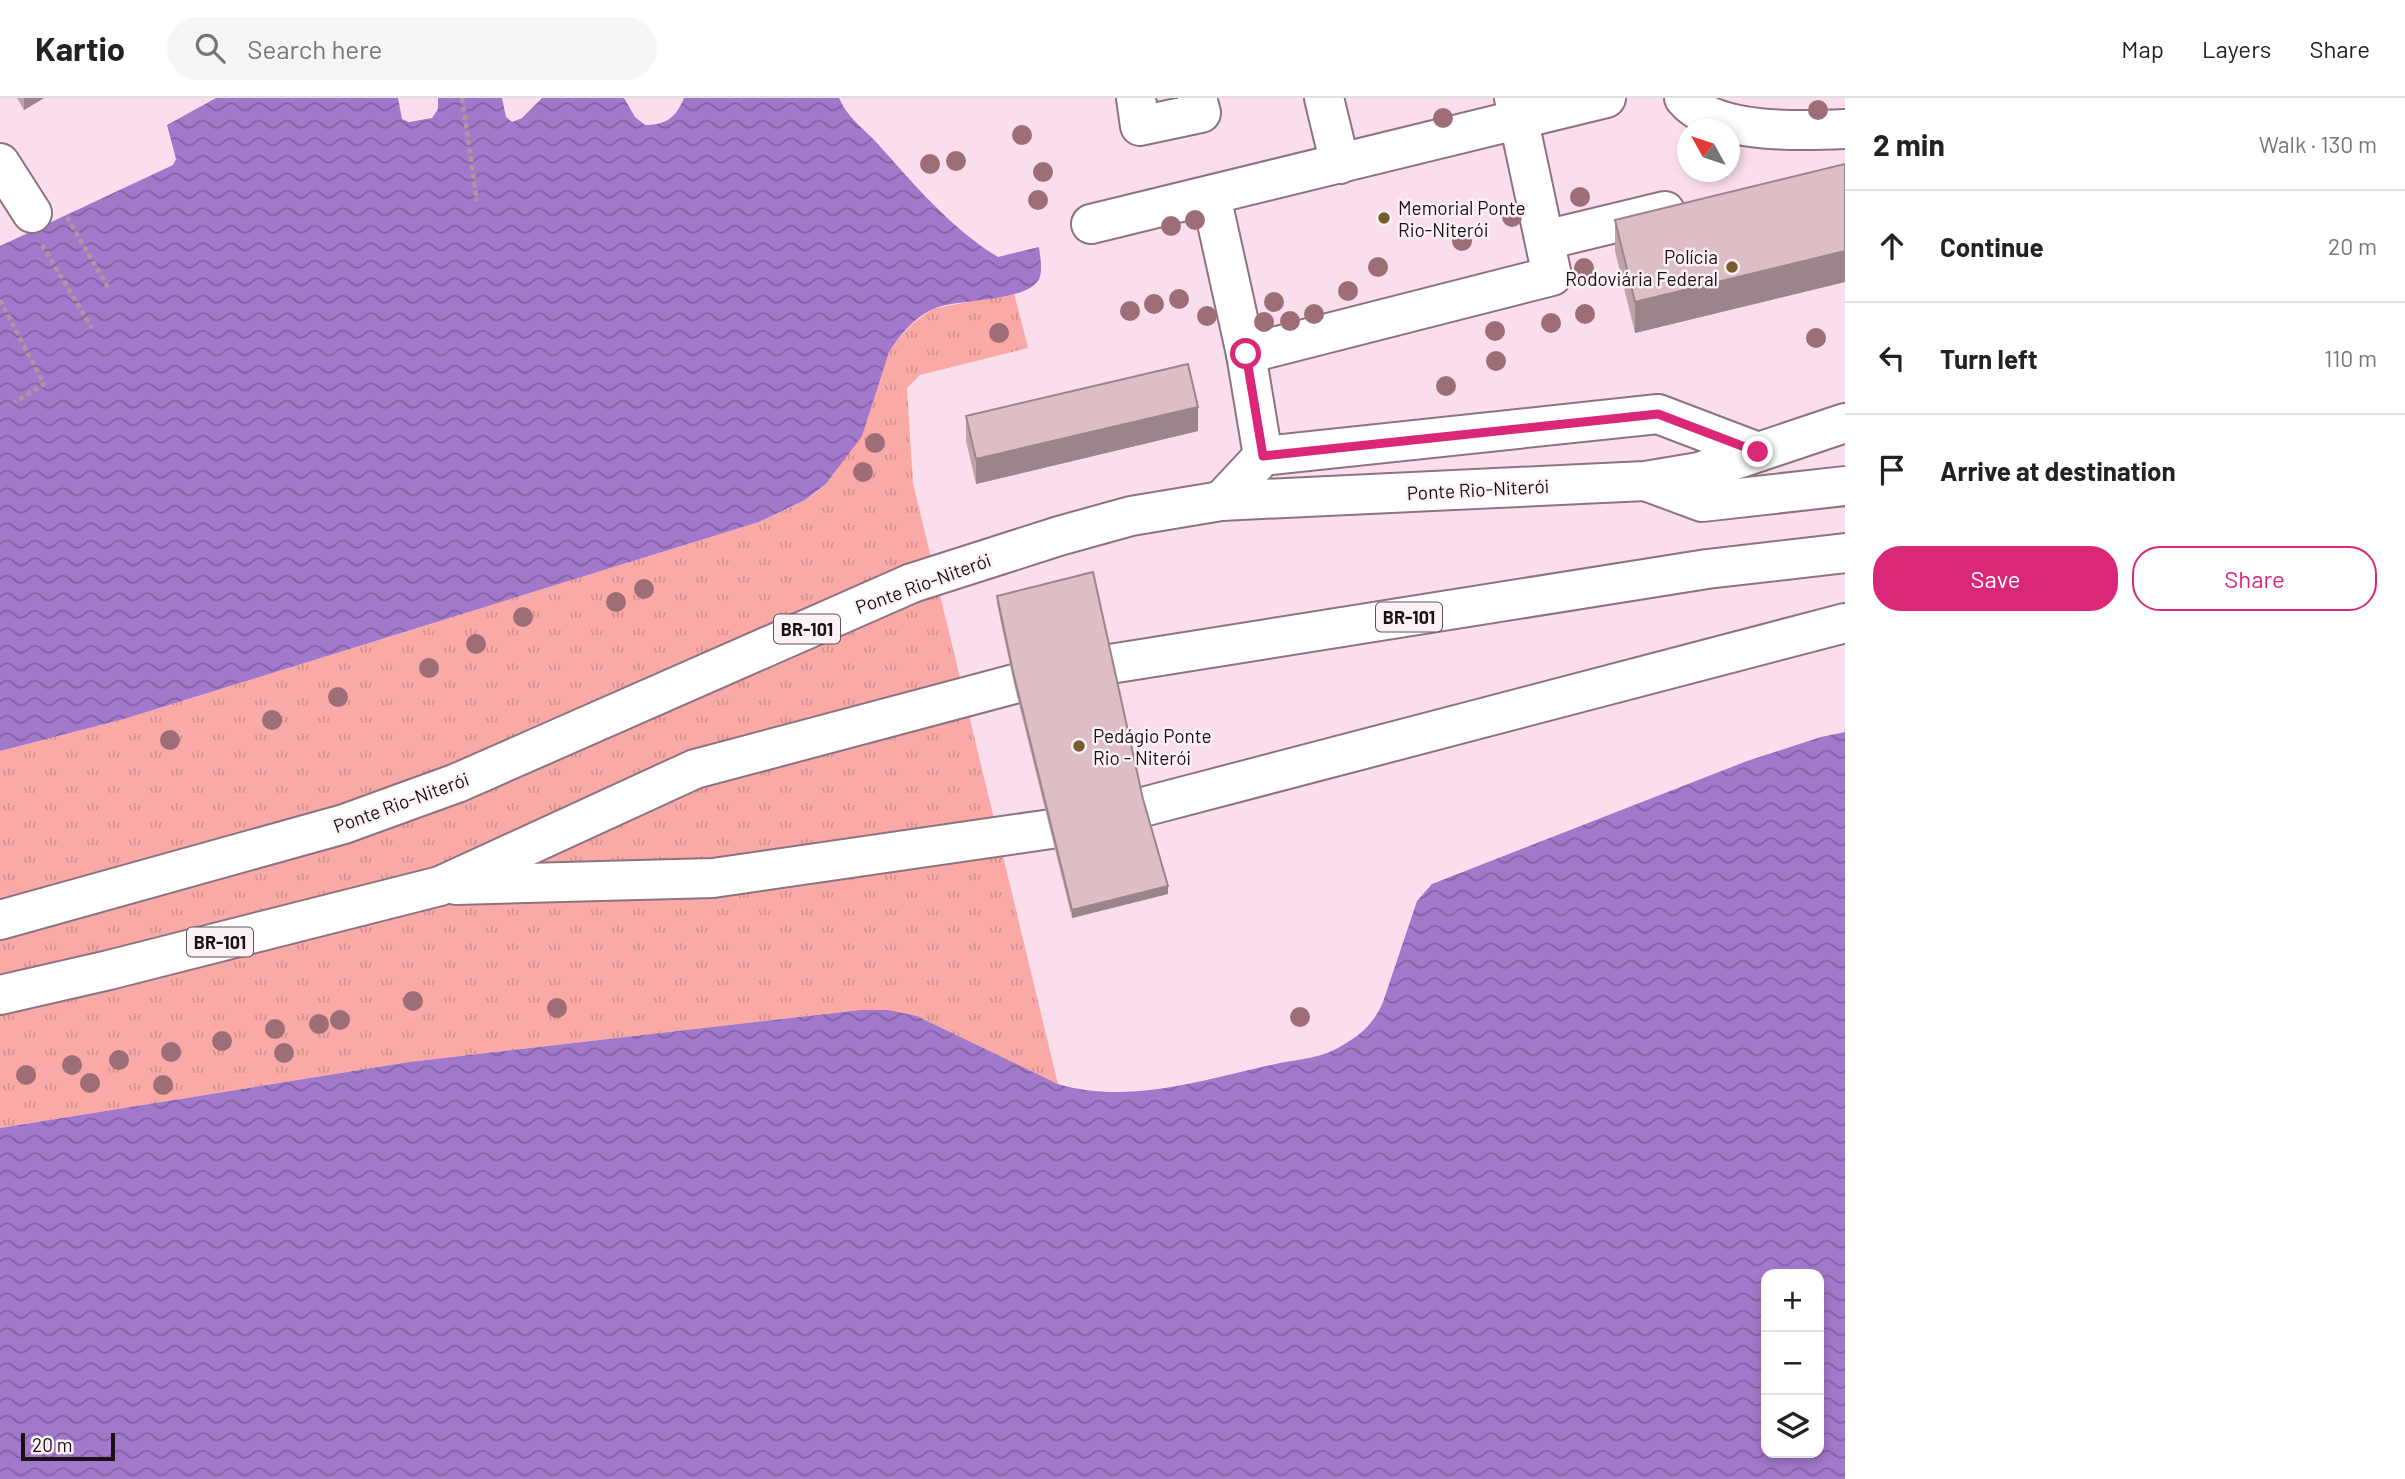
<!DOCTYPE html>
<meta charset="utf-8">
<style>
body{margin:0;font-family:Barlow,sans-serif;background:#f6f6f6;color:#222}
.controls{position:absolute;right:21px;bottom:21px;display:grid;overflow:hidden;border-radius:14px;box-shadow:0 4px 10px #0003}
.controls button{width:63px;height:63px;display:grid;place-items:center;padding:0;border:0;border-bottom:2px solid #e0e0e0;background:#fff;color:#222;font:35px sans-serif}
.compass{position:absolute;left:1677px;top:21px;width:63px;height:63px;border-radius:50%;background:#fff;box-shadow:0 4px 10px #0003;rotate:310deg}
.scale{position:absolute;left:21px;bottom:18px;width:94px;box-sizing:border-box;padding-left:7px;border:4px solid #1a1116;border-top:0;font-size:19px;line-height:24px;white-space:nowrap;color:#1a1116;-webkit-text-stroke:5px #fcf1f7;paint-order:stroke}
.stop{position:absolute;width:21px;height:21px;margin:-16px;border:5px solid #db2777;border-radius:50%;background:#fff}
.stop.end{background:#db2777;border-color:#fff;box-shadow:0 2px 7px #0008}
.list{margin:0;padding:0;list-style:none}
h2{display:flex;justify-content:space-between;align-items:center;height:91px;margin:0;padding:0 28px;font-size:30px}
h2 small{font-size:23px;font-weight:400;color:#767676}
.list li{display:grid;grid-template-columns:46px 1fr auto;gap:21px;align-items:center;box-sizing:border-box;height:112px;padding:0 28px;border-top:2px solid #e0e0e0}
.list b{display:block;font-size:26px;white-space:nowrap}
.list em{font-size:23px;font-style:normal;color:#767676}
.actions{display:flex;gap:14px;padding:21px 28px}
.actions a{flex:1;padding:16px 0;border:2px solid #db2777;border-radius:28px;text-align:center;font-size:24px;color:#db2777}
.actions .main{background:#db2777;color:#fff}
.icon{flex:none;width:38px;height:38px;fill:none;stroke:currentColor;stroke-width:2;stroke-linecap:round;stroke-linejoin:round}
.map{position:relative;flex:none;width:1845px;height:1381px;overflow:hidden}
header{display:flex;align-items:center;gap:42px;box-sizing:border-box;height:98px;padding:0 35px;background:#fff;border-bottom:2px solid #e0e0e0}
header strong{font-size:33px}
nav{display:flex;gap:38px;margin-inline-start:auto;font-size:24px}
.search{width:490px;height:63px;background:#f6f6f6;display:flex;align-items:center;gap:18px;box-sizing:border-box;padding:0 24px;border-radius:38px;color:#767676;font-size:26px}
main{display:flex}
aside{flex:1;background:#fff}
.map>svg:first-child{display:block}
.grass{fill:url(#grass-tufts)}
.water{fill:url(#water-waves);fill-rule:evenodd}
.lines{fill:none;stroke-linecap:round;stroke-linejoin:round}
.minor-casing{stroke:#8d7381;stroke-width:42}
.highway-casing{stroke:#8d7381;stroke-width:42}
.path{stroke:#ac97a2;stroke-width:4.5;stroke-dasharray:5 3.5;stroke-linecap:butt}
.minor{stroke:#fff;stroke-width:38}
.highway{stroke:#fff;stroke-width:38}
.tree{fill:#9e6e76}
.wall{fill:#bfa3a9}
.shaded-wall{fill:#9b858a}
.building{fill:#debec5;stroke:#9b858a;stroke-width:2}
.route{stroke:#db2777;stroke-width:9}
.poi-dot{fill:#785e2f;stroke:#fcf1f7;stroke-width:2.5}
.labels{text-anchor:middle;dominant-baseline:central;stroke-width:5;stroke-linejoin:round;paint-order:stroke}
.shield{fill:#fcf1f7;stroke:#5e545a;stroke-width:2}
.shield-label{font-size:18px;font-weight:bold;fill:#1a1116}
.poi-label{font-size:19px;fill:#1a1116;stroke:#fcf1f7;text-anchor:start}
.street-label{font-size:19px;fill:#1a1116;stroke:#fcf1f7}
</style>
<header>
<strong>Kartio</strong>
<div class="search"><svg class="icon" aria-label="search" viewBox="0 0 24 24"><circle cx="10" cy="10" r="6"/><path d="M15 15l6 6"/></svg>Search here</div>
<nav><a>Map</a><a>Layers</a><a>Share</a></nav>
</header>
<main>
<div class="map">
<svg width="1845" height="1381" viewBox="0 0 1845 1381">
<defs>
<pattern id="grass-tufts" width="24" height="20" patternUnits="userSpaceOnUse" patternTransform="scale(1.75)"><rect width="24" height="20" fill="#f9aaa6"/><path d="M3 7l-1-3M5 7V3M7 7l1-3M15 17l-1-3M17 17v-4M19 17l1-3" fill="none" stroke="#d5918e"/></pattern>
<pattern id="water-waves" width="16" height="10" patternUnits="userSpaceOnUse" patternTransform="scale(1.75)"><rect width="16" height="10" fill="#a278ca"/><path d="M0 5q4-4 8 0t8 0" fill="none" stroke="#8361a3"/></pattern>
</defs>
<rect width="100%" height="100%" fill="#fadeed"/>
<path class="grass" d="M1014,195l14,55 -108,27 -13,13 6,95 145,601 -141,-68 -57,-6 -451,52 -409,66v-377l124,-32 635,-197c22,-11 48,-20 66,-37 22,-20 53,-103 64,-133l8,-12 15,-16 20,-15z"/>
<g class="water">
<path d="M216,0h182l4,21 7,3 23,-4 6,-9v-11h64l4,19 6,5 10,-4 20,-20h82l11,19 10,8c22,0 31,-8 39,-27h155c8,19 24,30 38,45 37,41 73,85 121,114l41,-10c1,9 4,24 0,32 -12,24 -85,19 -108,31 -17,8 -32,26 -42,42l-27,84 -36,48 -21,16 -46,22 -635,197 -124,32v-505l173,-81 3,-6 -9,-34z"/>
<path d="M1845,634v747h-1845v-351l409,-66 451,-52h28l29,6 141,68c70,21 145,-4 213,-19 20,-5 45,-6 63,-15 23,-12 39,-24 49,-48l34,-101 15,-17 315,-123 74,-24zM1766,1176h53v179h-53z"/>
</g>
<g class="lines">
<defs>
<g id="minor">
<path d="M1136,0l4,28 61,-13 -4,-15"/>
<path d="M1324,0l16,66"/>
<path d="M1684,0c30,37 118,33 161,31"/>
<path d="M0,65l32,50"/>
<path d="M1211,98l35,158 17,102"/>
<path d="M1091,126l515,-126"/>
<path d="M1545,142l120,-29"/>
<path d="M1246,256l306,-78 -38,-178"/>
<path d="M1221,403l42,-45 395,-42 100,38"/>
</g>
<g id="highway">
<path d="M1648,384l54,20 143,-16"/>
<path d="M1110,566l597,-95 138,-16"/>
<path d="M1143,709l702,-184"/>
<path d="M456,787l257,-7 338,-49"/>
<path d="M0,822l344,-96 113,-41 455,-200 147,-47 72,-20 90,-15 424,-20 54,-9 146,-49"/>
<path d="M0,897l109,-25 331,-84 255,-117 319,-85"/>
</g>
</defs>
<use href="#minor" class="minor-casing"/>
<use href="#highway" class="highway-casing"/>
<g class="path">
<path d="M462,0l15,103"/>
<path d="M67,119l42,72"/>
<path d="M42,147l50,83"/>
<path d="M0,202l44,84 -29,18"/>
</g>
<use href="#minor" class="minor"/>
<use href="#highway" class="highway"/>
</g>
<g class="tree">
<circle cx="1818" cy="12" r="10"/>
<circle cx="1443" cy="20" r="10"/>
<circle cx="1022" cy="37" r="10"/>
<circle cx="956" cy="63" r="10"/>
<circle cx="930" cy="66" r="10"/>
<circle cx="1043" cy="74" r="10"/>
<circle cx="1580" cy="99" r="10"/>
<circle cx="1038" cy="102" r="10"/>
<circle cx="1512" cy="119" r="10"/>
<circle cx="1195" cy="122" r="10"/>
<circle cx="1171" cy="128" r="10"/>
<circle cx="1462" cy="143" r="10"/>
<circle cx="1378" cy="169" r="10"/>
<circle cx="1584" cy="170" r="10"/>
<circle cx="1348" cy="193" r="10"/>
<circle cx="1179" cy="201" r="10"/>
<circle cx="1274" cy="204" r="10"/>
<circle cx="1154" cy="206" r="10"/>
<circle cx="1130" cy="213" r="10"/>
<circle cx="1314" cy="216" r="10"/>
<circle cx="1585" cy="216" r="10"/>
<circle cx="1207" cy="218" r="10"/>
<circle cx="1290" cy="223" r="10"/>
<circle cx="1264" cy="224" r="10"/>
<circle cx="1551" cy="225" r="10"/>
<circle cx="1495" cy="233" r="10"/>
<circle cx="999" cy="235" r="10"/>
<circle cx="1816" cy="240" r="10"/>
<circle cx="1496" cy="263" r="10"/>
<circle cx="1446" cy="288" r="10"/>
<circle cx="875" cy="345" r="10"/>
<circle cx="863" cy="374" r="10"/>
<circle cx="644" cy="491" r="10"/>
<circle cx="616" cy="504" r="10"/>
<circle cx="523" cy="519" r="10"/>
<circle cx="476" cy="546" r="10"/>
<circle cx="429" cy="570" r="10"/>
<circle cx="338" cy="599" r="10"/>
<circle cx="272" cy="622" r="10"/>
<circle cx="170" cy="642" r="10"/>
<circle cx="413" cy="903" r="10"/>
<circle cx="557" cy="910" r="10"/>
<circle cx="1300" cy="919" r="10"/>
<circle cx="340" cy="922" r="10"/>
<circle cx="319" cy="926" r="10"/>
<circle cx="275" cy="931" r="10"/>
<circle cx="222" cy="943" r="10"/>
<circle cx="171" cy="954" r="10"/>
<circle cx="284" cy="955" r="10"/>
<circle cx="119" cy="962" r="10"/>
<circle cx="72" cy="967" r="10"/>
<circle cx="26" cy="977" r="10"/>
<circle cx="90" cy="985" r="10"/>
<circle cx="163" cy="987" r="10"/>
</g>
<g class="wall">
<path d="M17,0h27l-20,12z"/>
<path d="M1845,66v118l-210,51 -20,-82v-31z"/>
<path d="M966,318l232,15 -222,53 -10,-43z"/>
<path d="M997,498l146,203 25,95 -96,24 -58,-234 -17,-80z"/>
</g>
<g class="shaded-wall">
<path d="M24,0h20l-20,12z"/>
<path d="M1845,153v31l-210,51v-31z"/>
<path d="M1198,309v24l-222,53v-25z"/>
<path d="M1168,788v8l-96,24v-8z"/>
</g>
<g class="building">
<path d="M1845,66v87l-210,51 -20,-82z"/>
<path d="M1188,266l10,43 -222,52 -10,-43z"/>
<path d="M1093,474l50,227 25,87 -96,24 -58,-234 -17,-80z"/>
</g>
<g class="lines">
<path class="route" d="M1246,256l17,102 395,-42 100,38"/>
</g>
<g class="poi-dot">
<circle cx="1384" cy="120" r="7"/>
<circle cx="1732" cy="169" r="7"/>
<circle cx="1079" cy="648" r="7"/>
</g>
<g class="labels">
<g class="shield">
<rect x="1376" y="504.5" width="66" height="29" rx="5"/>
<rect x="774" y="516.5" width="66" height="29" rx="5"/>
<rect x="187" y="829.5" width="66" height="29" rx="5"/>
</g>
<g class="shield-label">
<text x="1409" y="519">BR-101</text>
<text x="807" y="531">BR-101</text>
<text x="220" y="844">BR-101</text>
</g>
<g class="poi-label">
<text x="1398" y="109">Memorial Ponte<tspan x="1398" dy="22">Rio-Niterói</tspan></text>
<text x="1718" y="158" text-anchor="end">Polícia<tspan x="1718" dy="22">Rodoviária Federal</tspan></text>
<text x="1093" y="637">Pedágio Ponte<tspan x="1093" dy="22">Rio - Niterói</tspan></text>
</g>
<g class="street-label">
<text transform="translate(1478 391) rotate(-3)">Ponte Rio-Niterói</text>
<text transform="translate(923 485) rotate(-20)">Ponte Rio-Niterói</text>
<text transform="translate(401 704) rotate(-20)">Ponte Rio-Niterói</text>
</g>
</g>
</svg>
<div class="controls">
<button>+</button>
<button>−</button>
<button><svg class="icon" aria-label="layers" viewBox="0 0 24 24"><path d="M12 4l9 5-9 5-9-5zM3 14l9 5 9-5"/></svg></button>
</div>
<svg class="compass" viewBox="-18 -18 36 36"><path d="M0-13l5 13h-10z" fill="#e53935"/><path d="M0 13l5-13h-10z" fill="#767676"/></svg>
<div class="scale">20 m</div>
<div class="stop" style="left:1246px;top:256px"></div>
<div class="stop end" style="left:1758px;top:354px"></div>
</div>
<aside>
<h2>2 min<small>Walk · 130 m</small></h2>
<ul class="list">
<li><svg class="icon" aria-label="ahead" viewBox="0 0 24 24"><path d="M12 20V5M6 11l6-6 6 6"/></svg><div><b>Continue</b></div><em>20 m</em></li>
<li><svg class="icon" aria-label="left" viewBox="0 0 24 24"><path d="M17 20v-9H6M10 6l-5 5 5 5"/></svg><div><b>Turn left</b></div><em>110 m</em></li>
<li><svg class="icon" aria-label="arrive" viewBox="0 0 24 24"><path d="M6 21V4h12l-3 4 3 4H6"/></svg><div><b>Arrive at destination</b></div></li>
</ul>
<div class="actions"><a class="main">Save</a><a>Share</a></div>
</aside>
</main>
